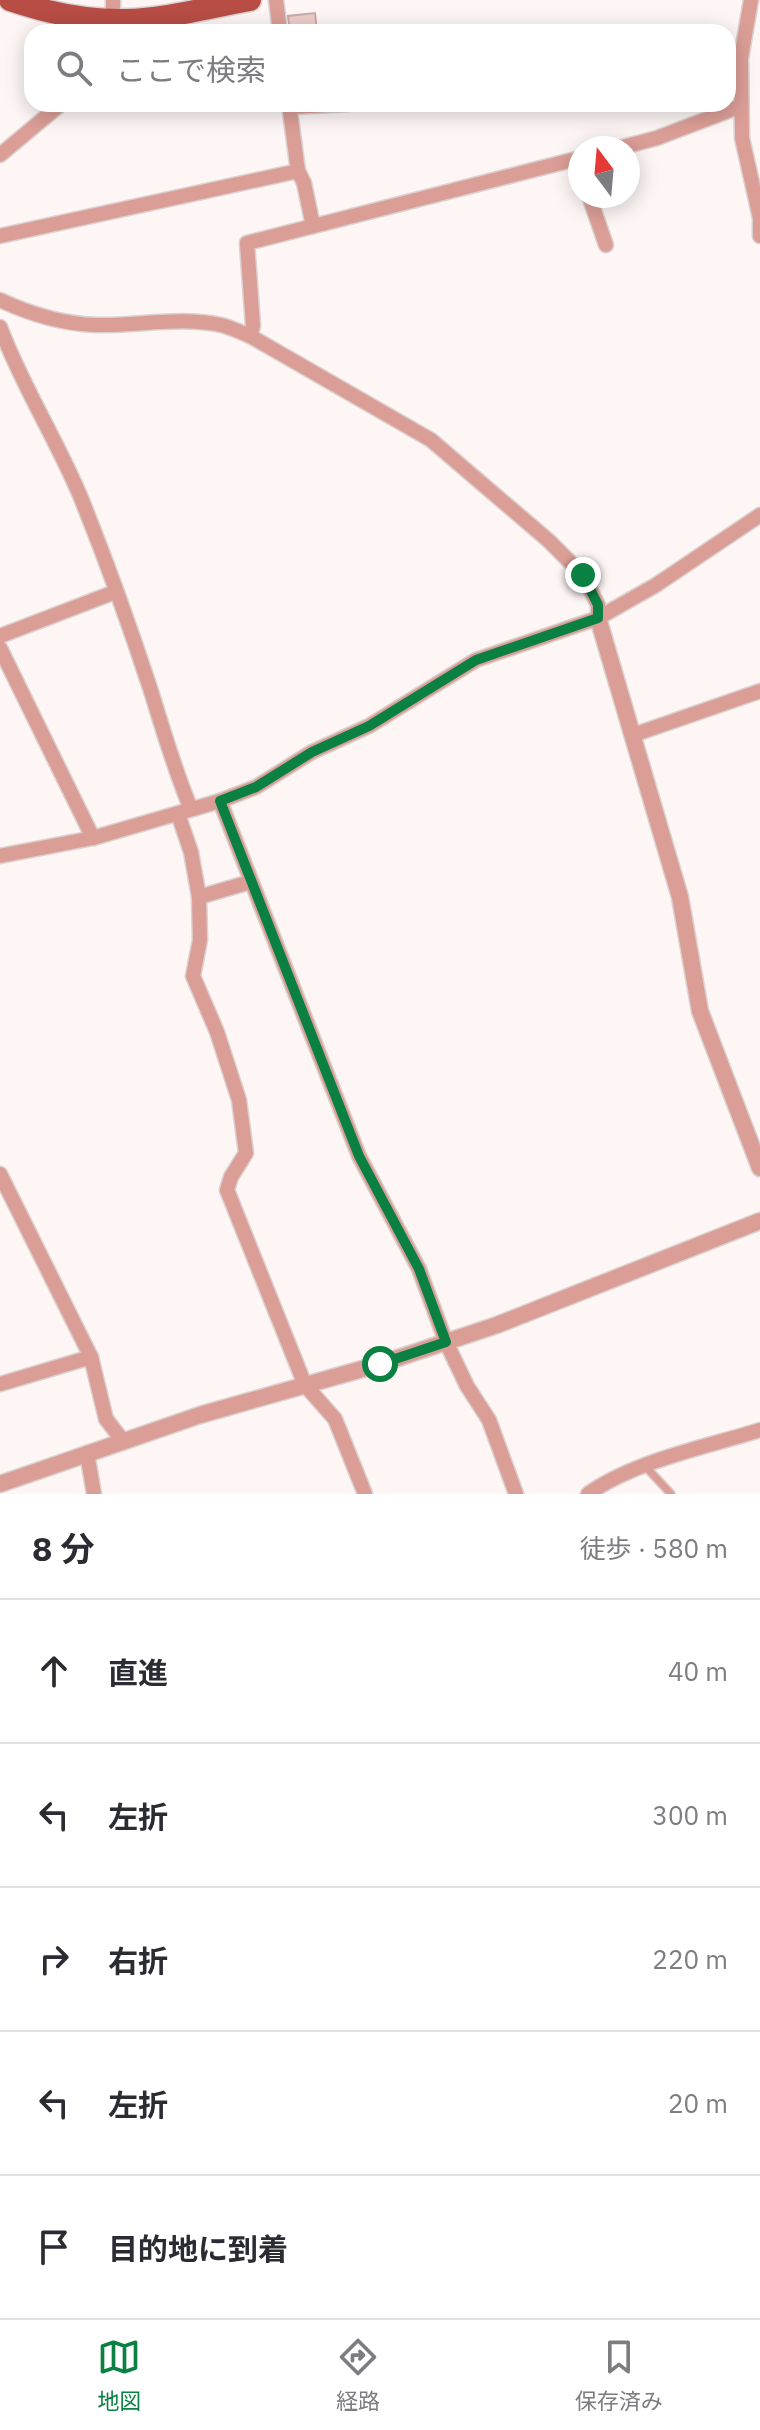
<!DOCTYPE html>
<html lang="ja">
<meta charset="utf-8">
<style>
body{margin:0;font-family:"IBM Plex Sans","Noto Sans JP",sans-serif;background:#f2f2f3;color:#2b2b33}
.compass{position:absolute;left:568px;top:136px;width:72px;height:72px;border-radius:50%;background:#fff;box-shadow:0 4px 20px #0003;rotate:344deg}
.stop{position:absolute;width:24px;height:24px;margin:-18px;border:6px solid #0b8043;border-radius:50%;background:#fff}
.stop.end{background:#0b8043;border-color:#fff;box-shadow:0 2px 8px #0008}
.list{margin:0;padding:0;list-style:none}
h2{display:flex;justify-content:space-between;align-items:center;height:104px;margin:0;padding:0 32px;font-size:34px}
h2 small{font-size:26px;font-weight:400;color:#7c7c81}
.list li{display:grid;grid-template-columns:52px 1fr auto;gap:24px;align-items:center;box-sizing:border-box;height:144px;padding:0 32px;border-top:2px solid #e1e1e2}
.list b{display:block;font-size:30px;white-space:nowrap}
.list em{font-size:26px;font-style:normal;color:#7c7c81}
.icon{flex:none;width:44px;height:44px;fill:none;stroke:currentColor;stroke-width:2;stroke-linecap:round;stroke-linejoin:round}
.map{position:relative;flex:none;width:760px;height:1494px;overflow:hidden}
.search{position:absolute;background:#fff;box-shadow:0 4px 20px #0003;left:24px;right:24px;top:24px;height:88px;display:flex;align-items:center;gap:20px;box-sizing:border-box;padding:0 28px;border-radius:24px;color:#7c7c81;font-size:30px}
.sheet{height:824px;background:#fff}
nav{display:flex;justify-content:space-around;align-items:center;box-sizing:border-box;height:112px;border-top:2px solid #e1e1e2;background:#fff;font-size:22px;color:#7c7c81}
nav a{display:grid;justify-items:center;gap:4px}
nav .on{color:#0b8043}
.map>svg:first-child{display:block}
.building{fill:#edceca;stroke:#c9aba7;stroke-width:2}
.lines{fill:none;stroke-linecap:round;stroke-linejoin:round}
.service-casing{stroke:#dad2d1;stroke-width:10}
.minor-casing{stroke:#dad2d1;stroke-width:17}
.tertiary-casing{stroke:#dad2d1;stroke-width:19}
.primary-casing{stroke:#dad2d1;stroke-width:25}
.service{stroke:#db9e96;stroke-width:7}
.minor{stroke:#db9e96;stroke-width:14}
.tertiary{stroke:#db9e96;stroke-width:16}
.primary{stroke:#b74d44;stroke-width:22}
.route{stroke:#0b8043;stroke-width:10}
</style>
<div class="map">
<svg width="760" height="1494" viewBox="0 0 760 1494">
<rect width="100%" height="100%" fill="#fdf6f5"/>
<path class="building" d="M315,13l2,19h-27l-2,-16z"/>
<g class="lines">
<defs>
<path id="service" d="M645,1466l26,28"/>
<g id="minor">
<path d="M113,0v19"/>
<path d="M276,0l4,32"/>
<path d="M751,0l-10,58 1,80 18,80v18"/>
<path d="M289,104l9,67 6,12 9,43"/>
<path d="M290,107l58,-3"/>
<path d="M619,148l38,-10 84,-32"/>
<path d="M0,155l61,-51"/>
<path d="M589,196l17,49"/>
<path d="M0,236l298,-65"/>
<path d="M0,300c30,14 62,24 96,25 41,1 84,-9 125,0 9,2 19,7 29,11l181,104 118,101 34,34 15,30v13"/>
<path d="M0,327c22,59 57,113 81,171 25,62 48,126 69,190 13,41 24,81 41,121"/>
<path d="M250,336l3,-10 -6,-83 333,-85"/>
<path d="M0,636l115,-44"/>
<path d="M0,648l93,190"/>
<path d="M633,735l127,-44"/>
<path d="M220,801l139,355 60,113 27,73 21,44 22,34 27,74"/>
<path d="M178,814l13,38 8,45 1,43 -7,36 24,56 22,68 7,53 -15,24 -4,13 78,195 30,34 30,75"/>
<path d="M0,856l93,-18 127,-37 36,-14 56,-35 57,-26 107,-66 122,-42 58,-33 104,-70"/>
<path d="M199,897l51,-15"/>
<path d="M0,1174l91,183 15,62 17,22"/>
<path d="M0,1384l91,-27"/>
<path d="M87,1453l7,41"/>
<path d="M588,1494c46,-33 118,-47 172,-64"/>
</g>
<g id="tertiary">
<path d="M598,618l82,279 20,114 60,157"/>
<path d="M0,1484l200,-69 180,-51 117,-39 263,-104"/>
</g>
<path id="primary" d="M10,0c38,13 76,21 116,20 41,-1 84,-13 124,-20"/>
</defs>
<use href="#service" class="service-casing"/>
<use href="#minor" class="minor-casing"/>
<use href="#tertiary" class="tertiary-casing"/>
<use href="#primary" class="primary-casing"/>
<use href="#service" class="service"/>
<use href="#minor" class="minor"/>
<use href="#tertiary" class="tertiary"/>
<use href="#primary" class="primary"/>
</g>
<g class="lines">
<path class="route" d="M380,1364l66,-22 -27,-73 -60,-113 -139,-355 36,-14 56,-35 57,-26 107,-66 122,-42v-13l-15,-30"/>
</g>
</svg>
<svg class="compass" viewBox="-18 -18 36 36"><path d="M0-13l5 13h-10z" fill="#e53935"/><path d="M0 13l5-13h-10z" fill="#7c7c81"/></svg>
<div class="stop" style="left:380px;top:1364px"></div>
<div class="stop end" style="left:583px;top:575px"></div>
<div class="search"><svg class="icon" aria-label="search" viewBox="0 0 24 24"><circle cx="10" cy="10" r="6"/><path d="M15 15l6 6"/></svg>ここで検索</div>
</div>
<section class="sheet">
<h2>8 分<small>徒歩 · 580 m</small></h2>
<ul class="list">
<li><svg class="icon" aria-label="ahead" viewBox="0 0 24 24"><path d="M12 20V5M6 11l6-6 6 6"/></svg><div><b>直進</b></div><em>40 m</em></li>
<li><svg class="icon" aria-label="left" viewBox="0 0 24 24"><path d="M17 20v-9H6M10 6l-5 5 5 5"/></svg><div><b>左折</b></div><em>300 m</em></li>
<li><svg class="icon" aria-label="right" viewBox="0 0 24 24"><path d="M7 20v-9h11M14 6l5 5-5 5"/></svg><div><b>右折</b></div><em>220 m</em></li>
<li><svg class="icon" aria-label="left" viewBox="0 0 24 24"><path d="M17 20v-9H6M10 6l-5 5 5 5"/></svg><div><b>左折</b></div><em>20 m</em></li>
<li><svg class="icon" aria-label="arrive" viewBox="0 0 24 24"><path d="M6 21V4h12l-3 4 3 4H6"/></svg><div><b>目的地に到着</b></div></li>
</ul>
</section>
<nav>
<a class="on"><svg class="icon" aria-label="map" viewBox="0 0 24 24"><path d="M3 6l6-2 6 2 6-2v14l-6 2-6-2-6 2zM9 4v14M15 6v14"/></svg>地図</a>
<a><svg class="icon" aria-label="directions" viewBox="0 0 24 24"><path d="M12 3l9 9-9 9-9-9zM9 14v-3h6M13 9l2 2-2 2"/></svg>経路</a>
<a><svg class="icon" aria-label="saved" viewBox="0 0 24 24"><path d="M7 4h10v16l-5-4-5 4z"/></svg>保存済み</a>
</nav>
